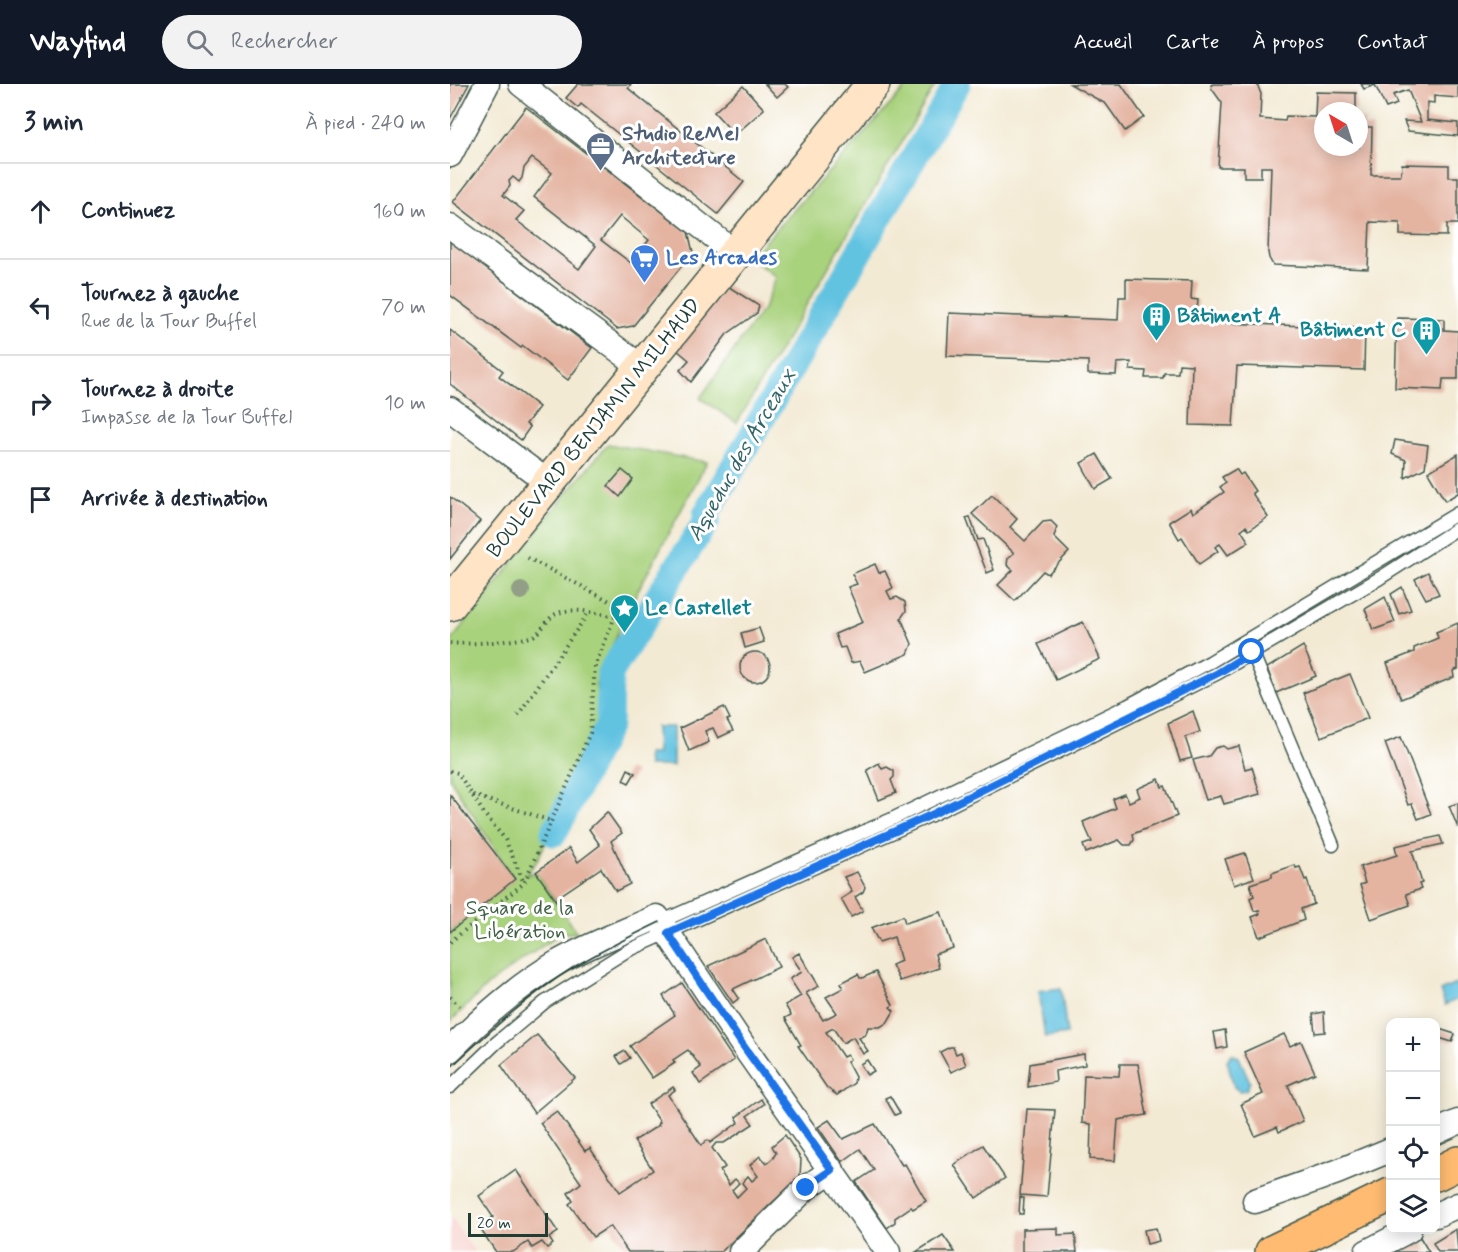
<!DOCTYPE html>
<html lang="fr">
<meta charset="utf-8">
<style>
body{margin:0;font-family:Mynerve,sans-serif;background:#f2f2f3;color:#1f2937}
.controls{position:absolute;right:18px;bottom:18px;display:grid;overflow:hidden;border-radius:12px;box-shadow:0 3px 15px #0003}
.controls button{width:54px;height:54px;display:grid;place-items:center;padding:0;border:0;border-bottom:2px solid #e0e1e3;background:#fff;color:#1f2937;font:30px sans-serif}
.compass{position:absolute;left:864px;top:18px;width:54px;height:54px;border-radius:50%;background:#fff;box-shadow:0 3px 15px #0003;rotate:321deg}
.scale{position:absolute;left:18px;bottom:15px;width:80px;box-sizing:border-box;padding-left:6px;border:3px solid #1f3d34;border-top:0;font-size:16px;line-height:21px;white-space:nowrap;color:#1f3d34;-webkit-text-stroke:4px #fff;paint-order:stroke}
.stop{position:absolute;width:18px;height:18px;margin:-14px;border:4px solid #1a73e8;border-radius:50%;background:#fff}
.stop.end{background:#1a73e8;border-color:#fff;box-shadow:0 2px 6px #0008}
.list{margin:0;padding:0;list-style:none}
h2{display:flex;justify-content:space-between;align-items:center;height:78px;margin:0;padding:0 24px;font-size:26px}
h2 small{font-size:20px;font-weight:400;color:#747a83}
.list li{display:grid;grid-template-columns:39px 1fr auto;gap:18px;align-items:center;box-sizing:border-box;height:96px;padding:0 24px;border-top:2px solid #e0e1e3}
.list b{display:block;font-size:22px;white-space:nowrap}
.list p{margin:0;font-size:20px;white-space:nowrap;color:#747a83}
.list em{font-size:20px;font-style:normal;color:#747a83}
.icon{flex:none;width:33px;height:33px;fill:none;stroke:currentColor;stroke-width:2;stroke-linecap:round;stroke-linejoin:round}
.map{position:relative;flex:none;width:1008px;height:1168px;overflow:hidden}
header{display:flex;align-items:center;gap:36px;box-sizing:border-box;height:84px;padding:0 30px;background:#111827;color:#fff}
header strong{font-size:28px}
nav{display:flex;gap:33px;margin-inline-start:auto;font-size:21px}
.search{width:420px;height:54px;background:#f2f2f3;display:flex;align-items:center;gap:15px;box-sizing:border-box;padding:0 21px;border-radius:33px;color:#747a83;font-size:22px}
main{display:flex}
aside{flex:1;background:#fff}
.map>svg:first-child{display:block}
.built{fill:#f7d0cc}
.green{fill:#a9d27d;stroke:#648858;stroke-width:1.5}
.water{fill:#62c3e1;stroke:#40808a;stroke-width:1.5}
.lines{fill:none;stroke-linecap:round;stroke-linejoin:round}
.canal{stroke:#62c3e1;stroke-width:27}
.building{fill:#e4b4a1;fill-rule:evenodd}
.lane-casing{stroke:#3f574c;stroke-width:15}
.street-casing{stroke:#3f574c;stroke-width:27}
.secondary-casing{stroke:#3f574c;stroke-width:36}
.primary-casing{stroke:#3f574c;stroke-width:36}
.path{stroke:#3f574c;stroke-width:4;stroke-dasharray:1.5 4.5;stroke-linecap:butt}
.lane{stroke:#fff;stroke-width:12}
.street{stroke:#fff;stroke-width:24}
.secondary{stroke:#ffe4c6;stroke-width:33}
.primary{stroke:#ffbb71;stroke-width:33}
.tram{stroke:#1f3d34;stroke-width:1.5}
.tree{fill:#929f86}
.route{stroke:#1a73e8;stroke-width:8}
.labels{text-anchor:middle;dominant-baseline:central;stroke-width:6;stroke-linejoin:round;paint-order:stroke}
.service-label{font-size:21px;font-weight:bold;fill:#4e5e75;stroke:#fff;text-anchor:start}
.shop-label{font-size:21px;font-weight:bold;fill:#366cbe;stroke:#fff;text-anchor:start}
.culture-label{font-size:21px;font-weight:bold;fill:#0d838f;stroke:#fff;text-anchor:start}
.street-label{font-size:21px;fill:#1f3d34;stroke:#fff}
.park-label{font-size:21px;fill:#426246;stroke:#fff}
.water-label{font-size:22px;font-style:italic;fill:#336568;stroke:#fff}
</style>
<header>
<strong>Wayfind</strong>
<div class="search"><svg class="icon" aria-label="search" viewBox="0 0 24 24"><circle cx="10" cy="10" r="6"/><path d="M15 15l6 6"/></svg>Rechercher</div>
<nav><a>Accueil</a><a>Carte</a><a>À propos</a><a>Contact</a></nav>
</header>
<main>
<aside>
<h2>3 min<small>À pied · 240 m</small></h2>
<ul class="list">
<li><svg class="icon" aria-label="ahead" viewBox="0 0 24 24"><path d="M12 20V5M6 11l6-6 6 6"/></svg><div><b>Continuez</b></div><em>160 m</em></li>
<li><svg class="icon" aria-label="left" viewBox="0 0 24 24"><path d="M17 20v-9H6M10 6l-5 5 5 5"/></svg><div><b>Tournez à gauche</b><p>Rue de la Tour Buffel</p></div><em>70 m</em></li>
<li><svg class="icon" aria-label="right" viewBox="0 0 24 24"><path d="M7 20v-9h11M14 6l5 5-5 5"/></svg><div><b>Tournez à droite</b><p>Impasse de la Tour Buffel</p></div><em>10 m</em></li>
<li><svg class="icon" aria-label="arrive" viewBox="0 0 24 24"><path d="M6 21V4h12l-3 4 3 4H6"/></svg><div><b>Arrivée à destination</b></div></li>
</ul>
</aside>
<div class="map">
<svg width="1008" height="1168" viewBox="0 0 1008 1168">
<rect width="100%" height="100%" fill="#fff"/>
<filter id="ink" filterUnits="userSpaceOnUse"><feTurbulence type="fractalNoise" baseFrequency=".0167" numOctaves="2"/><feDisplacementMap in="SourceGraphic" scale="12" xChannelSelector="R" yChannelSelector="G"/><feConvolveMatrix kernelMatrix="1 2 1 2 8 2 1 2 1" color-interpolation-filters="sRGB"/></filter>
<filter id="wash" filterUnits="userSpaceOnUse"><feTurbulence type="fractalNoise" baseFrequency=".008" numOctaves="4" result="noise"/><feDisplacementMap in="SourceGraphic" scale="24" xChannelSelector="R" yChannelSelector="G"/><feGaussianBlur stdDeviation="1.35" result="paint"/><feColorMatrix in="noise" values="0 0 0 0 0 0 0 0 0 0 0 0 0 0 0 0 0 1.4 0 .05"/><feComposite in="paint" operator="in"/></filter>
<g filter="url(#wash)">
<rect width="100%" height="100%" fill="#f3ead4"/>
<path class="built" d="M0,1132l25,36h-25z"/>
<g class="green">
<path d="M459,0h27l-199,339 -37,-25 65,-92 11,-29 -26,-19z"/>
<path d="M158,360l99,18 -79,147 -32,74 4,44 -63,134 -11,14 10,-3 41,61h-16l-47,33 -25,18 -39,38v-90l64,-53 -64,-100v-137l112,-143z"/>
</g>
<g class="water">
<path d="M206,643h17v39h-25l-1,-12h10z"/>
<path d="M1008,899v16l-13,6 -5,-14z"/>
<path d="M611,904l6,46 -22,3 -7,-46z"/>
<path d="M782,970l7,3 11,25 -4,8 -7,1 -5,-4 -7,-27z"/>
</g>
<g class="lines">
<path class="canal" d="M104,749l55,-108 1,-52 97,-153 -1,-6 251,-430"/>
</g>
<g id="blocks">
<g class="building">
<path d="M0,0h19l-19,35z"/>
<path d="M128,0h53l-3,4 116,94 -26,32 -137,-110 -3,4 -12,-10z"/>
<path d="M315,0h20l3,3 -11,10z"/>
<path d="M620,0h51l23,33 -19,14 -19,-27z"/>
<path d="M763,0h44l4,10 -1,25 25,2 1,-5 29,1 1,-25 40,1v18h-33v36h36v-28l5,1v7h8l-1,48h30l1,-11 47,1v12h9v47h-11v12l-47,-1v-12l-30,-1 -2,47 -95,-4 -4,-7 -1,-6 3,-85h-10v10h-17v-10h-26l4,-64 -10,-14 -1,-4z"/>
<path d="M911,0h97v14l-24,-2v7l-7,-1v18l31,3v13l-50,-5 -4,-10 17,1 -13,-32 -15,5 4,9 -11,4 -11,-23 -11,4z"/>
<path d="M293,2l21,23 -29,26 -21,-23z"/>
<path d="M76,23l162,125 5,20 -60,74 -16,3 -164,-127zM82,74l20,15 -18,24 62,49 -17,23 -63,-49 8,-9 -21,-16 7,-9 -1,-5 4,-4 6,5 3,-4 2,-10zM170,132l29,24 -18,23 -30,-23z"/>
<path d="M0,157l142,107 -24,32 -45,-34 -2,2 -71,-53z"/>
<path d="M676,195l66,2 -1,18 7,1 -2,22 169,6 -1,42 -127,-4 -4,60 -43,-1 2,-60 -13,-1 -1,9h-14l-1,5h-18l1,-7 -16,-1 1,-8 -14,1 -1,12 -28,-1v-13l-141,-5 2,-43 169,7 1,-23h7z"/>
<path d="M276,201l33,21 -2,7 -30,21 -36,48 -11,-12 9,-10 -12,-10z"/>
<path d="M947,234l47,1v11l14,1v48h-15l-1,11 -47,-2z"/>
<path d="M0,246l53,41 -4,5 40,31 -13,17 4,3 -9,13 -71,-56z"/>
<path d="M945,356l33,5 -3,23 -20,10 1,-18 -14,-6z"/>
<path d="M647,370l15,25 -17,10 -14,-26z"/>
<path d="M1008,370v39l-13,8 -17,-29z"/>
<path d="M786,385l4,6 3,-2 12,18 -3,2 16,24 -19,13 -3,-4 -5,4 8,12 -21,13 -8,-11 -5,3 3,4 -19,13 -17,-27 -3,2 -10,-17 22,-14 2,5 31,-21 -4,-5 6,-4 -4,-6z"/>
<path d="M172,386l11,9 -13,18 -12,-11z"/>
<path d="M542,411l25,24 -7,8 15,14 18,-19 8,-1 6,6 -3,10 15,15 -21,22 -5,-3 -28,30 -17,-16 15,-15 -6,-5 1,-7 6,-5 -42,-39z"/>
<path d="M0,413l30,24 -30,38z"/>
<path d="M520,433l8,23 5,-1 11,31 -7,3 -21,-55z"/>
<path d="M425,480l4,9 6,-2 8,17 -6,3 4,8 6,-2 8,5 1,9 -5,7 11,26 -4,10 -43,18 -5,-11 -9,2 -6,-16 -5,1 -5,-14 28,-12 -15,-35 9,-3 -5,-10z"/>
<path d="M978,488l11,22 -13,5 -11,-20z"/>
<path d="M952,503l9,23 -12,4 -8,-20z"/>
<path d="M935,513l10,25 -22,8 -8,-21z"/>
<path d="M633,538l17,37 -44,21 -18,-36z"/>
<path d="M1008,539v46l-5,2 1,6 -53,22 -14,-36 27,-11v-4l24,-10 -2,-6z"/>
<path d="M309,544l5,14 -19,6 -4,-15z"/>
<path d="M853,562l13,30 -40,17 -9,-25z"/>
<circle cx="305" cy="583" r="15"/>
<path d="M900,590l18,44 -47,19 -18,-44z"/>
<path d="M274,623l6,12 -3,1 6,11 -15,7 -5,-10 -8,3 4,11 -20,9 -9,-23z"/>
<path d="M743,627l7,21 -15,5 7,21 -12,3 -12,-38z"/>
<path d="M951,653l30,77 -13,5 -6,-15 -4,1 -23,-62z"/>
<path d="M773,662l4,3 12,-3 6,23 7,-2 8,27 -36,10 -3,-8 -15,4 -13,-40 16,-4 6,-8z"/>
<path d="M429,679l3,6 5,-2 7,4v6l-3,3 5,13 -17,7 -12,-30z"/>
<path d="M178,685l7,4 -6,10 -6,-3z"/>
<path d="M709,695l3,8 3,-1 12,30 -44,18 1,6 -3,5h-7l-5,-5 -33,13 -3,-8 9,-3 -9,-20 33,-14 -3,-9 12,-5 4,8 11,-5 -3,-8z"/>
<path d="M0,711l65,84 -65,53z"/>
<path d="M1008,719v25l-9,-22z"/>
<path d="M157,728l15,21 -11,8 19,43 -14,7 -15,-23 -43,29 6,9 -3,2 -25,-36 33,-24 9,14 22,-17 -11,-16z"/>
<path d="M990,752l3,8 -31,7 10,32 -3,1 2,5 -15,5 4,11 -39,14 -11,-34 5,-2 -5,-16 37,-12 -2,-9z"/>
<path d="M795,769l9,25 -20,7 -9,-26z"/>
<path d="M845,781l1,3 4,-1 5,13 2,-1 7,25 -13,5 3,11 -45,17 -7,-20 8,-3 -1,-4 -5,1 -4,-13 4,-2 -4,-12 22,-7v-4z"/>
<path d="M407,788l8,15 -2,5 -8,5 8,14 -12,6 -10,-18 11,-7 -8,-15z"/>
<path d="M491,828l12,36 -18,6 4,14 -39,13 -8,-16 9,-4 -7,-24 -15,5 -8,-14 32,-12 2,7z"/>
<path d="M316,855l13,28 -46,22 6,9 -6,5 -25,-37z"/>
<path d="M349,869l20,33 -13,7 17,27 14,-7 -11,-16 17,-9 -2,-5 17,-9 2,4h2l14,-6 17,33 -3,2 4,4 -7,12 -7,4h-12l-2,7 -7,4 9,13 -5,3 -10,-17 -10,6 -10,-15 -7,4 17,25 4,-2 3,4 -3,3 8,15 -1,6 -17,12 -10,-7 -29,-42 3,-1 -16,-27 6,-3 -6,-10 16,-9 -11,-17 12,-7 -10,-15z"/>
<path d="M232,899l52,77 -34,24 -7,-11 8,-6 -13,-17 -15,10 2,3 -23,15 -22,-32 45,-31 -12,-19z"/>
<path d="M874,928l1,20 -10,1 -2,-19z"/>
<path d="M986,944l19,6 -3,8 -16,-5z"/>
<path d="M775,946l2,17 -10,2 -3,-17z"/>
<path d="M834,950l6,12 11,-5 14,32 -27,12 15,36 -24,11 -2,-5 -22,9 -14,-32 22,-10 -19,-42z"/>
<path d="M87,951l38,43 -41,35 -33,-48z"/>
<path d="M500,963h3l3,7 5,-2 5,13 -15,7 -11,-20z"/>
<path d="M175,967l5,7 -9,6 -5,-8z"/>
<path d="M634,970l1,11 -30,6 1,11 -28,5 2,-23z"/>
<path d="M417,976l7,11 -7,4 -7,-11z"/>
<path d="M670,980h18l9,51 -29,5 -3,41 -25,-2 1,-35 -9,-1 2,-48 35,1z"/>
<path d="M223,1003l2,3 -7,5 33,50 7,-5 2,3 29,-21 -3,-5 25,-18 3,5 -17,12 6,8 -29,19h-8l-4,5 13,19 -5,4 9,14 6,-6 4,4 -7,7 5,7 9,-9 -4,-5 6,-7 4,5 6,-5 -8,-11 10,-9 7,7 6,-5 3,-5 -4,-7 13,-11 16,24 -1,17 -79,76h-93l-18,-26 -17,11 -24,-33 4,-3 -5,-8 13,-10 -41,-60 17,-12 28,40 5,-3 30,44 33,-22 -19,-29 25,-16 -1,-2 2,-1 -12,-18z"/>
<path d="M440,1012l10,17 -5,2 -10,-17z"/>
<path d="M577,1025l28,1 -8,87 -27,-2z"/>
<path d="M379,1036l14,19 32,-15 27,41 3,-1 21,37 -13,8 -2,-2 -16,11v4l-8,6 -31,-46 18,-12 -14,-21 -18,13 -24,-35z"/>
<path d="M533,1061l22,33 -29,20 -22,-33z"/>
<path d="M66,1086l42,62 -9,6 4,6 -6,4 -5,-6 -10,6 -4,-6 -15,10h-17l-15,-22 4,-3 -1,-3 9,-7 -14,-21z"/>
<path d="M570,1113l4,1 -1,16h-4z"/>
<path d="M608,1144v7l17,-1 2,18h-55v-23z"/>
<path d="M706,1144l3,13 -12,3 -3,-14z"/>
<path d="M1006,1145l2,23h-20l-5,-9z"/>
<path d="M968,1150l11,18h-39z"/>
<path d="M493,1151l12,17h-39z"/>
</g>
</g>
</g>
<g filter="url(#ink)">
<use href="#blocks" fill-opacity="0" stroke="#3f574c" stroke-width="1.5"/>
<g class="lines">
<defs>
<g id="lane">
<path d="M800,563l83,198"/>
<path d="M210,838l232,-103 235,-113 83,-44 248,-149"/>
<path d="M0,1003l46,-44 49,-41 80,-50 304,-136 289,-143 162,-95 78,-50"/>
</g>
<g id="street">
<path d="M71,0l214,169"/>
<path d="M0,71l37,-71"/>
<path d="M0,142l193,142"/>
<path d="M0,325l99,74"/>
<path d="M0,966c32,-32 67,-64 107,-87 31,-18 67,-31 100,-46l85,127 146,208"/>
<path d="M986,1048l22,-10"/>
<path d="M805,1117l82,-29 53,-22"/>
<path d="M986,1131l22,-10"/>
<path d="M291,1168l65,-64 26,-18"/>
<path d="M917,1168l42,-22"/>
</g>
<path id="secondary" d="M0,520l423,-520"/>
<g id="primary">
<path d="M986,1090l22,-11"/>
<path d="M822,1168l118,-57"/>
</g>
</defs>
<use href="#lane" class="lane-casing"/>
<use href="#street" class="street-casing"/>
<use href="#secondary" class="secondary-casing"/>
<use href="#primary" class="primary-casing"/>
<g class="path">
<path d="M0,559c13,2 71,-2 83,-7 9,-4 14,-18 23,-22 16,-8 44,0 60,3"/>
<path d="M68,631l71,-103"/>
<path d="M0,687l8,2 27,42 20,24 19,44"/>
<path d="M23,711l78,26"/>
<path d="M0,858l74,-59 66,-150 5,-67 24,-60 -93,-49"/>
<path d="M0,913l9,9"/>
</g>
<use href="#lane" class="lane"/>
<use href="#street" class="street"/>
<use href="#secondary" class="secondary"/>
<use href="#primary" class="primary"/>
<path class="tram" d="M0,984c39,-36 79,-73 124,-101 28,-17 57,-31 86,-45"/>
</g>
<circle class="tree" cx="71" cy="507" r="9"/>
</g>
<g class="lines" filter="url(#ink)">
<path class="route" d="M356,1104l26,-18 -90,-126 -74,-111 261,-117 289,-143 34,-21"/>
</g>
<defs>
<symbol id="office-pin" viewBox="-11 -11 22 30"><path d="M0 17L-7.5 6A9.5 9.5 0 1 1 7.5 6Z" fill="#5c6f8a" stroke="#fff"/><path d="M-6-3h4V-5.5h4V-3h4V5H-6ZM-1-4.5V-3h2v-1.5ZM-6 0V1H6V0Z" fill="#fff"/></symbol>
<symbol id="supermarket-pin" viewBox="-11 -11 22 30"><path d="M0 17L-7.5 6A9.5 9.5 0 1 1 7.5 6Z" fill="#3f7fe0" stroke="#fff"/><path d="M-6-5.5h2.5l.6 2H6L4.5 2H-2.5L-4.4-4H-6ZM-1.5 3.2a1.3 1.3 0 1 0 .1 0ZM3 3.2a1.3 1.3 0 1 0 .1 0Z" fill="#fff"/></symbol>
<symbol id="building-pin" viewBox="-11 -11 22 30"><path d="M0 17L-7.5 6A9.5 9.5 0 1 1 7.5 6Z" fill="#0f9aa8" stroke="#fff"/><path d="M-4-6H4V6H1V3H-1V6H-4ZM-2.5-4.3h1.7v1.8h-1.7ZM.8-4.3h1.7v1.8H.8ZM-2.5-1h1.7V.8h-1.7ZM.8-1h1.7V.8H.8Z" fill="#fff"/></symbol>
<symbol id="sight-pin" viewBox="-11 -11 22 30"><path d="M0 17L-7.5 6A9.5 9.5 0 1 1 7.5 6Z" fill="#0f9aa8" stroke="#fff"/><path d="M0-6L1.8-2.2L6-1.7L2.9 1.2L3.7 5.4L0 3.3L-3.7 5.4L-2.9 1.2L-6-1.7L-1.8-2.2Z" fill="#fff"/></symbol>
</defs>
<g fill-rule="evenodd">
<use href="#office-pin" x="134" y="46" width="33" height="45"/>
<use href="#supermarket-pin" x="178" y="158" width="33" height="45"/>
<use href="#building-pin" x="690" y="216" width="33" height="45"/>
<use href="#building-pin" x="960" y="230" width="33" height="45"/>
<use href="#sight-pin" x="158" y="508" width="33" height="45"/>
</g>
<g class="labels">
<g class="service-label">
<text x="172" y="50">Studio ReMel<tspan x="172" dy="24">Architecture</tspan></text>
</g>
<g class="shop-label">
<text x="216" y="174">Les Arcades</text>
</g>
<g class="culture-label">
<text x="727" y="232">Bâtiment A</text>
<text x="956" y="246" text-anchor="end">Bâtiment C</text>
<text x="195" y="524">Le Castellet</text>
</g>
<g class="street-label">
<text transform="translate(144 344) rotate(-51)">BOULEVARD BENJAMIN MILHAUD</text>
</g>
<g class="park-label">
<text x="70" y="824">Square de la<tspan x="70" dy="24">Libération</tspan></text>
</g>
<g class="water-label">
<text transform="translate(292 371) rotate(-60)">Aqueduc des Arceaux</text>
</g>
</g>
</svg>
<div class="controls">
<button>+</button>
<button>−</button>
<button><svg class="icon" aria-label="locate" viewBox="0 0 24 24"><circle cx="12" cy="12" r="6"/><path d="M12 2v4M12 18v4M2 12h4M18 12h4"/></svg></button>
<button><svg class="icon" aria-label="layers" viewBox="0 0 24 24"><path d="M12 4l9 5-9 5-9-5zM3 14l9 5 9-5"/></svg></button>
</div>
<svg class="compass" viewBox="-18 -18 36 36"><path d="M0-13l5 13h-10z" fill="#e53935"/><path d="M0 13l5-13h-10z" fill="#747a83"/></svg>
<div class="scale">20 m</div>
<div class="stop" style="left:802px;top:568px"></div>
<div class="stop end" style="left:356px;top:1104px"></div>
</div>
</main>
